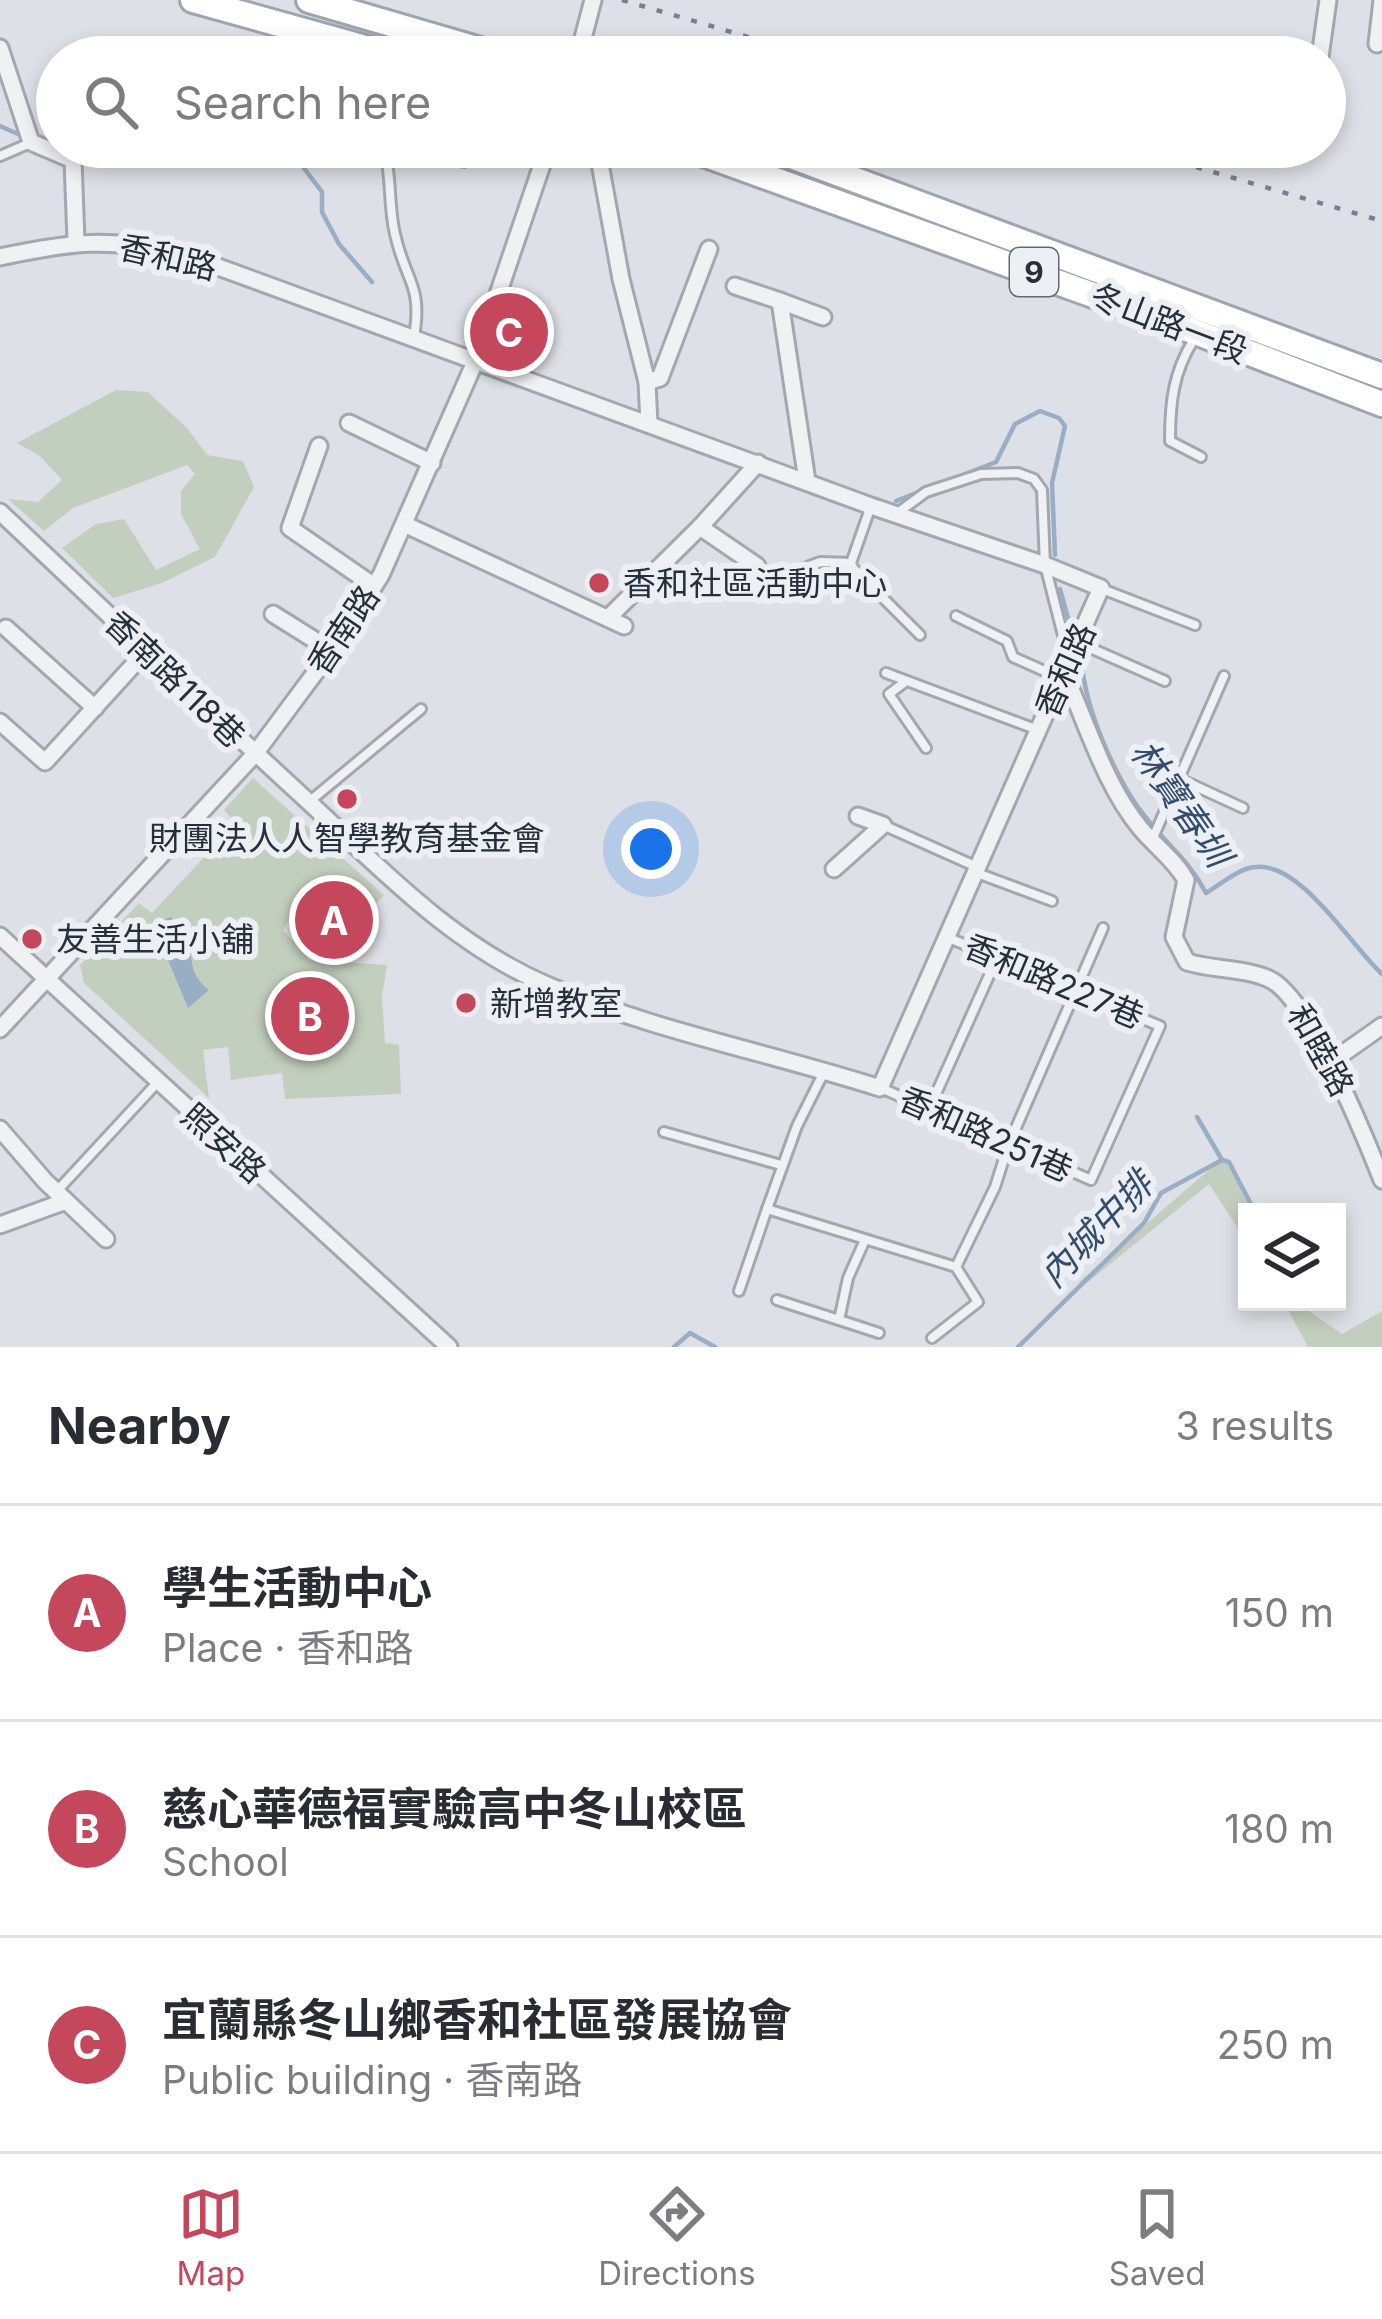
<!DOCTYPE html>
<meta charset="utf-8">
<style>
body{margin:0;font-family:Inter,"Noto Sans TC",sans-serif;background:#f7f7f7;color:#2b2b33}
.controls{position:absolute;right:36px;bottom:36px;display:grid;overflow:hidden;border-radius:0px;box-shadow:0 6px 18px #0003}
.controls button{width:108px;height:108px;display:grid;place-items:center;padding:0;border:0;border-bottom:3px solid #e1e1e2;background:#fff;color:#2b2b33;font:60px sans-serif}
.you{position:absolute;left:651px;top:849px;width:42px;height:42px;margin:-30px;border:9px solid #fff;border-radius:50%;background:#1a73e8;box-shadow:0 0 0 18px #1a73e833}
.badge{display:grid;place-items:center;width:78px;height:78px;border-radius:50%;background:#c5475b;color:#fff;font-size:39px;font-weight:700}
.pin{position:absolute;translate:-50% -50%;border:6px solid #fff;box-shadow:0 3px 12px #0006}
.list{margin:0;padding:0;list-style:none}
h2{display:flex;justify-content:space-between;align-items:center;height:156px;margin:0;padding:0 48px;font-size:51px}
h2 small{font-size:39px;font-weight:400;color:#7c7c81}
.list li{display:grid;grid-template-columns:78px 1fr auto;gap:36px;align-items:center;box-sizing:border-box;height:216px;padding:0 48px;border-top:3px solid #e1e1e2}
.list b{display:block;font-size:45px;white-space:nowrap}
.list p{margin:0;font-size:39px;white-space:nowrap;color:#7c7c81}
.list em{font-size:39px;font-style:normal;color:#7c7c81}
.icon{flex:none;width:66px;height:66px;fill:none;stroke:currentColor;stroke-width:2;stroke-linecap:round;stroke-linejoin:round}
.map{position:relative;flex:none;width:1382px;height:1347px;overflow:hidden}
.search{position:absolute;background:#fff;box-shadow:0 6px 18px #0003;left:36px;right:36px;top:36px;height:132px;display:flex;align-items:center;gap:30px;box-sizing:border-box;padding:0 42px;border-radius:66px;color:#7c7c81;font-size:45px}
.sheet{height:804px;background:#fff}
nav{display:flex;justify-content:space-around;align-items:center;box-sizing:border-box;height:168px;border-top:3px solid #e1e1e2;background:#fff;font-size:33px;color:#7c7c81}
nav a{display:grid;justify-items:center;gap:6px}
nav .on{color:#c5475b}
.map>svg:first-child{display:block}
.green{fill:#c3cfbe}
.water{fill:#99aec4}
.lines{fill:none;stroke-linecap:round;stroke-linejoin:round}
.stream{stroke:#99aec4;stroke-width:4.5}
.lane-casing{stroke:#a3a7af;stroke-width:14}
.street-casing{stroke:#a3a7af;stroke-width:21}
.primary-casing{stroke:#9da5b1;stroke-width:30}
.lane{stroke:#eff1f4;stroke-width:8}
.street{stroke:#eff1f4;stroke-width:15}
.primary{stroke:#fff;stroke-width:24}
.rail{stroke:#77808e;stroke-width:4.5;stroke-dasharray:6 12;stroke-linecap:butt}
.poi-dot{fill:#c5475b;stroke:#eceff4;stroke-width:4.5}
.labels{text-anchor:middle;dominant-baseline:central;stroke-width:12;stroke-linejoin:round;paint-order:stroke}
.shield{fill:#eceff4;stroke:#626972;stroke-width:3}
.shield-label{font-size:30px;font-weight:bold;fill:#272f3b}
.street-label{font-size:33px;fill:#272f3b;stroke:#eceff4}
.poi-label{font-size:33px;fill:#272f3b;stroke:#eceff4;text-anchor:start}
.water-label{font-size:36px;font-style:italic;fill:#344d6d;stroke:#eceff4}
</style>
<div class="map">
<svg width="1382" height="1347" viewBox="0 0 1382 1347">
<rect width="100%" height="100%" fill="#dde0e6"/>
<g class="green">
<path d="M116,390l32,2 39,36 20,27 36,6 11,26 -39,70 -53,26 -49,15 -51,-50 34,-24 28,-5 32,51 44,-21 -19,-35v-23l14,-17 -8,-9 -114,43 -29,23 -36,-32 30,3 24,-22 -22,-24 -23,-13z"/>
<path d="M253,778l131,117 -9,10 -39,-25h-25l-28,50 27,30 77,5 -5,32 3,46 14,2 2,49 -116,5 -3,-26 -51,7 -3,-33 -25,3 6,48 -125,-115 -4,-18 59,-62 13,10 84,-90 -12,-13z"/>
<path d="M1224,1157l32,55h-9v30l-38,-58 -126,102 -4,-4z"/>
<path d="M1284,1302h12l46,32 40,-23v36h-74z"/>
</g>
<path class="water" d="M171,917l18,19c3,24 0,38 20,54l-21,18 -20,-48c-16,-3 -21,-9 -25,-24l6,-11z"/>
<g class="lines">
<g class="stream">
<path d="M0,126l18,8"/>
<path d="M59,147l134,4 12,-4"/>
<path d="M293,147l7,16 22,29v20l17,32 33,38"/>
<path d="M937,485l59,-23 19,-38 25,-13 19,7 6,8 -13,57 3,72"/>
<path d="M896,501l30,-12"/>
<path d="M1060,589l10,36"/>
<path d="M1083,673c6,44 35,111 64,146 22,28 41,40 59,74 15,-9 33,-25 50,-26 45,-5 96,80 126,107"/>
<path d="M1197,1117l25,43 7,2 26,50"/>
<path d="M674,1347l16,-14 25,14"/>
<path d="M1018,1347l126,-124 17,-30 61,-33"/>
</g>
<defs>
<g id="lane">
<path d="M358,147l27,8"/>
<path d="M384,147c8,29 4,58 11,87 10,47 28,50 19,103"/>
<path d="M386,147l78,15"/>
<path d="M0,156l30,-13"/>
<path d="M1194,339c-21,34 -24,63 -24,102l31,16"/>
<path d="M871,506l-20,57 2,5 67,67"/>
<path d="M896,514l30,-22 55,-18 37,-1 16,6 8,11 3,75 23,90"/>
<path d="M778,578l42,-16 31,1"/>
<path d="M1102,589l93,36"/>
<path d="M956,616l51,25 6,16 47,21"/>
<path d="M1079,643l86,38"/>
<path d="M886,673l152,57"/>
<path d="M905,682l-16,12 37,54"/>
<path d="M1180,779l63,29"/>
<path d="M310,801l111,-92"/>
<path d="M883,825l94,42"/>
<path d="M1152,840l72,-164"/>
<path d="M977,873l75,28"/>
<path d="M824,1072l-27,54 -30,83 189,58 39,-80 13,-41 95,-218"/>
<path d="M881,1088l210,92 69,-154 -211,-88"/>
<path d="M930,1107l67,-149"/>
<path d="M664,1132l117,33"/>
<path d="M57,1191l100,-108"/>
<path d="M739,1291l28,-82"/>
<path d="M777,1300l62,20 9,-42 16,-36"/>
<path d="M839,1320l40,13"/>
<path d="M932,1338l46,-36 -22,-35"/>
</g>
<g id="street">
<path d="M1377,44l5,-44"/>
<path d="M0,48l31,94 42,18 3,81"/>
<path d="M578,57l15,-57"/>
<path d="M1320,57l8,-57"/>
<path d="M597,147l24,132 26,103 2,42"/>
<path d="M0,257c74,-16 106,-19 180,-4l691,253 174,59 56,23 -221,500c-109,-35 -225,-57 -331,-102 -94,-40 -163,-112 -237,-181 -105,-96 -208,-195 -312,-293"/>
<path d="M735,286l45,15 27,180"/>
<path d="M780,301l43,16"/>
<path d="M647,382l13,-4 49,-129"/>
<path d="M349,423l83,40"/>
<path d="M319,446l-29,82 84,58"/>
<path d="M406,525l218,101"/>
<path d="M700,527l57,39"/>
<path d="M273,614l59,37"/>
<path d="M608,618l92,-91 58,-64"/>
<path d="M6,628l89,80"/>
<path d="M1064,673c23,51 41,113 77,156 15,18 33,30 45,51l-12,57 13,25c26,8 58,6 82,17 39,17 96,158 113,201"/>
<path d="M0,722l45,40 102,-112"/>
<path d="M834,869l49,-44 -25,-9"/>
<path d="M0,936l449,411"/>
<path d="M0,1029l254,-274 84,-113 43,-67 94,-213 73,-215"/>
<path d="M1328,1064l54,-38"/>
<path d="M0,1129l45,52 61,58"/>
<path d="M0,1225l66,-24"/>
</g>
<g id="primary">
<path d="M193,0l205,57"/>
<path d="M309,0l195,57"/>
<path d="M684,147l514,186 184,71"/>
<path d="M767,147l615,229"/>
</g>
</defs>
<use href="#lane" class="lane-casing"/>
<use href="#street" class="street-casing"/>
<use href="#primary" class="primary-casing"/>
<use href="#lane" class="lane"/>
<use href="#street" class="street"/>
<use href="#primary" class="primary"/>
<g class="rail">
<path d="M622,0l195,57"/>
<path d="M806,44l45,13"/>
<path d="M1127,147l255,74"/>
</g>
</g>
<g class="poi-dot">
<circle cx="599" cy="583" r="12"/>
<circle cx="347" cy="799" r="12"/>
<circle cx="32" cy="939" r="12"/>
<circle cx="466" cy="1003" r="12"/>
</g>
<g class="labels">
<rect class="shield" x="1010" y="248" width="48" height="48" rx="9"/>
<g class="shield-label">
<text x="1034" y="272">9</text>
</g>
<g class="street-label">
<text transform="translate(168 257) rotate(13)">香和路</text>
<text transform="translate(1169 323) rotate(21)">冬山路一段</text>
<text transform="translate(343 630) rotate(-56)">香南路</text>
<text transform="translate(1065 670) rotate(-66)">香和路</text>
<text transform="translate(175 679) rotate(44)">香南路118巷</text>
<text transform="translate(1054 981) rotate(23)">香和路227巷</text>
<text transform="translate(1321 1050) rotate(61)">和睦路</text>
<text transform="translate(986 1134) rotate(24)">香和路251巷</text>
<text transform="translate(224 1143) rotate(42)">照安路</text>
</g>
<g class="poi-label">
<text x="623" y="583">香和社區活動中心</text>
<text x="347" y="838" text-anchor="middle">財團法人人智學教育基金會</text>
<text x="56" y="939">友善生活小舖</text>
<text x="490" y="1003">新增教室</text>
</g>
<g class="water-label">
<text transform="translate(1181 803) rotate(55)">林寶春圳</text>
<text transform="translate(1096 1229) rotate(-46)">內城中排</text>
</g>
</g>
</svg>
<div class="controls">
<button><svg class="icon" aria-label="layers" viewBox="0 0 24 24"><path d="M12 4l9 5-9 5-9-5zM3 14l9 5 9-5"/></svg></button>
</div>
<div class="you"></div>
<div class="pin badge" style="left:334px;top:920px">A</div>
<div class="pin badge" style="left:310px;top:1016px">B</div>
<div class="pin badge" style="left:509px;top:332px">C</div>
<div class="search"><svg class="icon" aria-label="search" viewBox="0 0 24 24"><circle cx="10" cy="10" r="6"/><path d="M15 15l6 6"/></svg>Search here</div>
</div>
<section class="sheet">
<h2>Nearby<small>3 results</small></h2>
<ul class="list">
<li><span class="badge">A</span><div><b>學生活動中心</b><p>Place · 香和路</p></div><em>150 m</em></li>
<li><span class="badge">B</span><div><b>慈心華德福實驗高中冬山校區</b><p>School</p></div><em>180 m</em></li>
<li><span class="badge">C</span><div><b>宜蘭縣冬山鄉香和社區發展協會</b><p>Public building · 香南路</p></div><em>250 m</em></li>
</ul>
</section>
<nav>
<a class="on"><svg class="icon" aria-label="map" viewBox="0 0 24 24"><path d="M3 6l6-2 6 2 6-2v14l-6 2-6-2-6 2zM9 4v14M15 6v14"/></svg>Map</a>
<a><svg class="icon" aria-label="directions" viewBox="0 0 24 24"><path d="M12 3l9 9-9 9-9-9zM9 14v-3h6M13 9l2 2-2 2"/></svg>Directions</a>
<a><svg class="icon" aria-label="saved" viewBox="0 0 24 24"><path d="M7 4h10v16l-5-4-5 4z"/></svg>Saved</a>
</nav>
